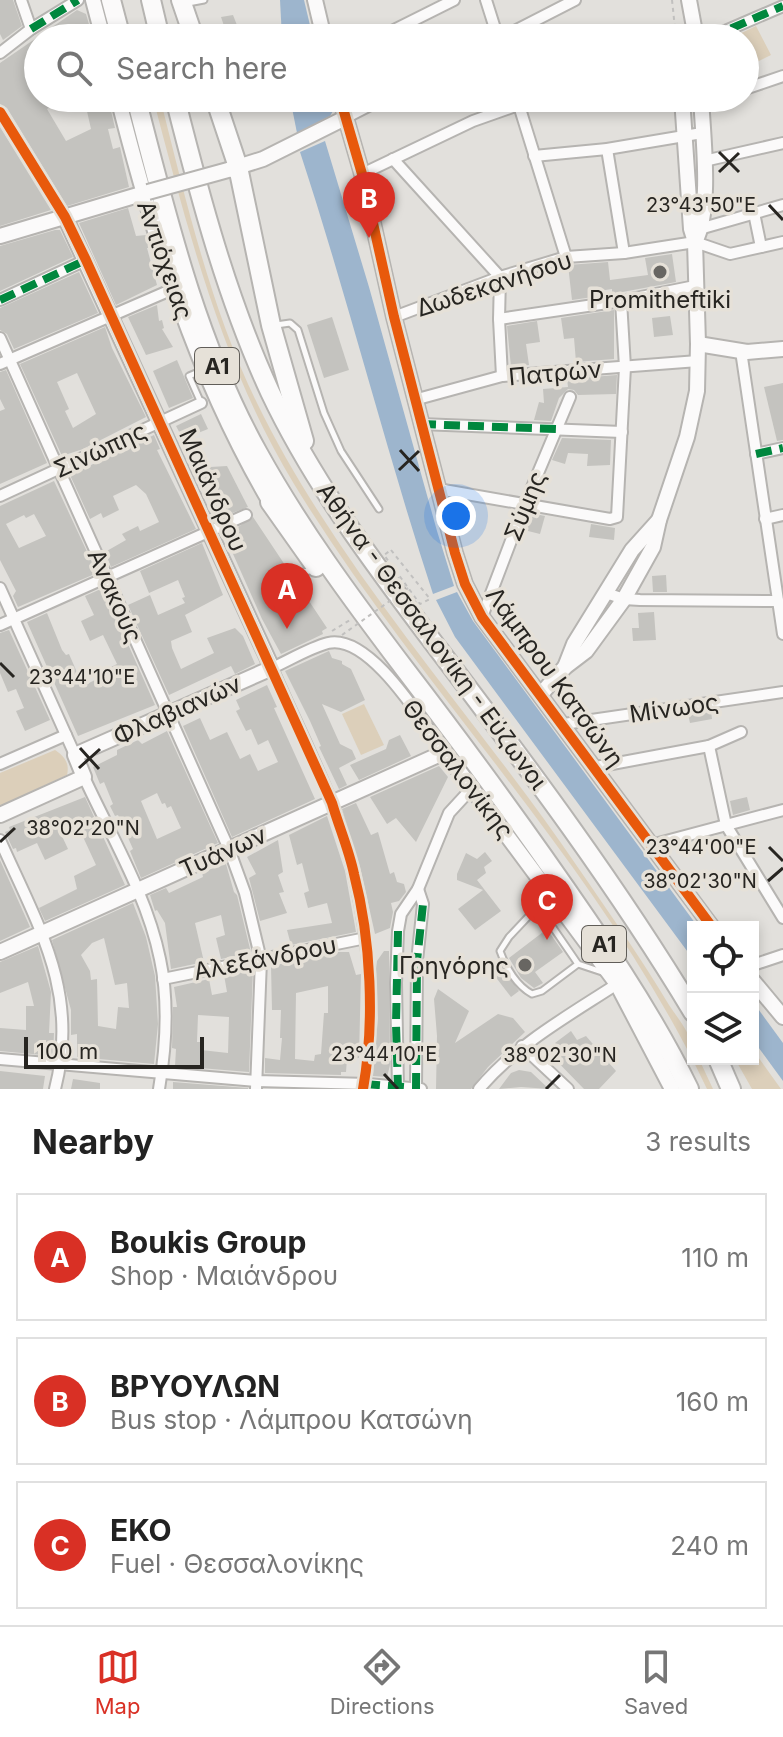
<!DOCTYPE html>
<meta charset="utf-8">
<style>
body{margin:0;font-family:Inter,sans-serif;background:#f2f2f2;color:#222}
.controls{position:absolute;right:24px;bottom:24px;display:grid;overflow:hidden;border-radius:0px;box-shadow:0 4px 12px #0003}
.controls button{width:72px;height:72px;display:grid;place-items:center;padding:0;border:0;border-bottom:2px solid #e0e0e0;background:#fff;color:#222;font:40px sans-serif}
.scale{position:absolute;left:24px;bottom:20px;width:180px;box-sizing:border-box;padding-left:8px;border:4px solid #272521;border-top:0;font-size:22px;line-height:28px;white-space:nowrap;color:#272521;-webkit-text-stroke:6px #e6e1d8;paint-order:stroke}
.you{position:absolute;left:456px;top:516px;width:28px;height:28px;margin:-20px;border:6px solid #fff;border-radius:50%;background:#1a73e8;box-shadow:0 0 0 12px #1a73e833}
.badge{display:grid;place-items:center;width:52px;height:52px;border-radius:50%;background:#d93025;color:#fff;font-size:26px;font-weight:700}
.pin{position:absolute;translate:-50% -66px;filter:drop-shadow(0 2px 4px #0008)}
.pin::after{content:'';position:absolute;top:42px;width:28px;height:24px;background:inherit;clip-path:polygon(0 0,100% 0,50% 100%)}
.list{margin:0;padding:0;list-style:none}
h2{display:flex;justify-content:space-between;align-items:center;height:104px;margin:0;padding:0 32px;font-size:34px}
h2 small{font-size:26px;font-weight:400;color:#767676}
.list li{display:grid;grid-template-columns:52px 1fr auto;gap:24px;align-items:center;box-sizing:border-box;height:128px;margin:0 16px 16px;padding:0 16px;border:2px solid #e0e0e0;border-radius:0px}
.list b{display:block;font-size:30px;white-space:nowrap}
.list p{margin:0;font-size:26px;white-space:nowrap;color:#767676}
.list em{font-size:26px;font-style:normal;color:#767676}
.icon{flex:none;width:44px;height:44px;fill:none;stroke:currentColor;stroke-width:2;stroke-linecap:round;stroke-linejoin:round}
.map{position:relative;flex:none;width:783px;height:1089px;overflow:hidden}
.search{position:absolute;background:#fff;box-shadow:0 4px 12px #0003;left:24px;right:24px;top:24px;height:88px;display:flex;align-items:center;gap:20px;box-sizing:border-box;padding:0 28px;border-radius:44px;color:#767676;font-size:30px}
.sheet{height:536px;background:#fff}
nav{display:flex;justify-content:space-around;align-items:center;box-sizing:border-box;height:112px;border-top:2px solid #e0e0e0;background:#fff;font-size:22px;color:#767676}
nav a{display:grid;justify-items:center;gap:4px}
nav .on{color:#d93025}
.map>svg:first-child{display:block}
.green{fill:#dccfba}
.water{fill:#9db5cd}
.building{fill:#c4c3bf;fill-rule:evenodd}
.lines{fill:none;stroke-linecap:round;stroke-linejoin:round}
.lane-casing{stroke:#b6b4b1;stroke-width:9}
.street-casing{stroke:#b6b4b1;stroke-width:14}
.secondary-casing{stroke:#b6b4b1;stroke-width:18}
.highway-casing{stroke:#b6b4b1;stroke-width:22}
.path{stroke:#c1c0bf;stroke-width:2;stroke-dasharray:4 4;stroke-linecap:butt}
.lane{stroke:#fbfafa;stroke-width:5}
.street{stroke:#fbfafa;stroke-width:10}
.secondary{stroke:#fbfafa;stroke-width:14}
.highway{stroke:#fbfafa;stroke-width:18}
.secondary-bridge-casing{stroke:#b6b4b1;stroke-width:18;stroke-linecap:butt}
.path-bridge{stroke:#c1c0bf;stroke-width:2;stroke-dasharray:4 4;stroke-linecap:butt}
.secondary-bridge{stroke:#fbfafa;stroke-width:14}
.quiet{stroke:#00873e;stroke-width:8;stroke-dasharray:16 8;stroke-linecap:butt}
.cycleway-casing{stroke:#e6e1d8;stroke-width:15}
.cycleway{stroke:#e8590c;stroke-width:10}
.ticks{fill:none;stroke:#272521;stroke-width:3}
.poi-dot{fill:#686662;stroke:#e6e1d8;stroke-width:3}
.labels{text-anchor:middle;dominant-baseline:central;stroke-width:7;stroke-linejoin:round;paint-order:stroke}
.shield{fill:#e6e1d8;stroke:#605d58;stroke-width:2}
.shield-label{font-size:22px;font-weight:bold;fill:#272521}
.street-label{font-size:24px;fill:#272521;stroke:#e6e1d8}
.poi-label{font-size:24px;fill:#272521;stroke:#e6e1d8}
.ticks-label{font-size:20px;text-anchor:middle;fill:#272521;stroke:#e6e1d8;stroke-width:7;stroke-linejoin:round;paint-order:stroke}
</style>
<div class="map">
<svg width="783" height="1089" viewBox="0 0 783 1089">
<rect width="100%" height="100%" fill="#e2e0dc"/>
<g class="green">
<path d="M756,26l15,29 -26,13v-30h-14z"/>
<path d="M153,98h7c26,102 50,209 97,305 83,170 216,310 322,466 31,45 62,89 90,136 8,12 21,28 24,42 1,4 0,8 0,12h6l14,30h-6c-105,-222 -286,-397 -413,-605 -72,-119 -106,-253 -141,-386z"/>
<path d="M364,704l20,41 -23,10 -19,-41z"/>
<path d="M55,750c9,6 15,13 12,25l-67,31v-33z"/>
<path d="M753,1050l28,39h-29l-17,-30h18z"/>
</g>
<g class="water">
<path d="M280,0h24l9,38h-31z"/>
<path d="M290,98h41l2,13 -3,5 -33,17z"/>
<path d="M325,141l44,146 68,244 17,55 -21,8c-48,-146 -85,-296 -133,-442z"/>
<path d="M457,592l16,29 225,306h-5v32l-238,-322 -19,-37z"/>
<path d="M753,1002l30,41v38l-30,-41z"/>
</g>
<g class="building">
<path d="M0,0h13l9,26 -19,14 -3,-6z"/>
<path d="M77,10l9,4 7,24h-55v30l-6,5 6,10v15h6l6,9 -3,2 19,32 25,-12 -7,-31h24l7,30 -7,1 5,20 7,-2 9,40 -62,19 -60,-98 -7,-4v-41z"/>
<path d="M233,15l9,23h-14l-7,-21z"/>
<path d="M0,127l51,83 -51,16z"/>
<path d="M128,208l8,28 10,-1 3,13h-2l10,37 -41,20 -37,-82z"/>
<path d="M55,230h5l13,27 -73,34v-45z"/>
<path d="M672,254l4,28 -64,12v-5l-19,3v5l-21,3 -4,-35 40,-3 2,18 38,-5 -3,-17z"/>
<path d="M79,272l19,41 -84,36 -7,-15 -7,-4v-22z"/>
<path d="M157,305l2,16 3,-1 2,8 -2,1 11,18 -27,8 -18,-38z"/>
<path d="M614,310v49l-38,3 -2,-24 -10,1 -3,-21z"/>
<path d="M670,316l3,19 -19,2 -2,-19z"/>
<path d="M332,317l17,53 -25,8 -17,-53z"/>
<path d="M537,321l3,21 -14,2 3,21 -18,2 -4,-41z"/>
<path d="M105,327l7,21 34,69 -63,32 -21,7 -42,-92zM77,373l19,41 -23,14 -8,-17 4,-2 -12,-27z"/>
<path d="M177,360l16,38 -24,10 -16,-37z"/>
<path d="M6,370l41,93 -47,21v-73l5,-2 -5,-10v-27z"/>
<path d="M617,375l-1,19 -38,1 -4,-5 -6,-1 -9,9 -8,23 -17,-1 5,-18 5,1 -1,-14 25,-2 -1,-8z"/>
<path d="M783,383v57l-6,1 -13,-54z"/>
<path d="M201,414l7,15 -25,10 -7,-13z"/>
<path d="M154,435l6,14 -3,1 39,79 -85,38 -6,-15 21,-12 -4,-6 16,-8 2,5 19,-9 -13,-28 -10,-9 -23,11 6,14 -16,8 -2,-5 -11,6 -20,-44z"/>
<path d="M562,438l49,2 -1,25 -23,1 1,-12 -20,-1 -3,11 -13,-4z"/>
<path d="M227,466l21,41 -29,11 -25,-50z"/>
<path d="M54,481l43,92 -79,34 -5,-11 3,-5 -16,-31v-54zM34,514l12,22 -27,12 -13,-24 18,-9 2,3z"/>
<path d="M530,513l15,3 -5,18 -16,-4z"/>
<path d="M253,517l74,111 -5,3 1,3 -42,20 -19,-35 -37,-83z"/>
<path d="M591,524l24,4 -1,12 -25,-3z"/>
<path d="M202,543l21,52 -38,20 7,17 -21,9 1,7 9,21 33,-16 -7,-15 28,-10 8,8 12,28 -20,10 -4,-8 -62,29 -41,-90 22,-10 8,20 27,-12 -3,-5 3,-1 -7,-17 -29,13 -9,-22z"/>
<path d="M666,575l1,17h-14l-1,-16z"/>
<path d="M103,588l52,117 -77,31 -51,-114 20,-9 15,37 4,5 3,-1 14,32 16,-8 -2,-4 20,-10 -14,-29 -13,6 -9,-20 13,-6 -9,-19z"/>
<path d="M654,612l2,28 -23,1 -1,-13h7l-1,-15z"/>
<path d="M9,630l41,90 -25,11 -9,-20 8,-3 -8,-19 -8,3 -8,-19v-40z"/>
<path d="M329,651l3,7 10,3v3l9,5 14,31 -24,12 -19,-8 18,40 12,6 4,9 -17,9 8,17 -8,4 -20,-42 2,-1 -11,-25 -25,-50z"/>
<path d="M267,685l10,22 -3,1 41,91 -83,38 -49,-111 17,-8 10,22 17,-8 13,27 10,-5 8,17 20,-9 -10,-22 -10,5 -7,-16 -5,2 -10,-20 4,-2 -4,-9z"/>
<path d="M711,711l1,8 -22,4 -2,-9z"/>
<path d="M167,731l51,112 -77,35 -11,-27 3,-2 -15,-34 -3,1 -5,-10 3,-2 -9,-22 -4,2 -7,-17 24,-12v-5l21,-10 4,4zM157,793l5,11 3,-1 2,5 4,-2 10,22 -24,11 -16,-38z"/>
<path d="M400,735l11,21 -52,24 -9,-15 36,-16 3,-9z"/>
<path d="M439,766l9,11 -32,65 -20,-24 -9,6 -17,-27z"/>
<path d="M85,797l40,88 -80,36 -6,-13 38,-19 -3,-13 22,-11 -18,-39 -17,8 7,15 -23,11 -8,-17 -20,9 -1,-4 -3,1 -8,-17 5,-2 -1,-3z"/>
<path d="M747,797l3,13 -17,5 -3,-14z"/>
<path d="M356,803l15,32 7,-3 12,42 4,-2 3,10 7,2 2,8 -7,9 -8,2 2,9 -3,16 -15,6 -15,-67 -18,-58z"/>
<path d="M327,816l18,55 11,61 -65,13 -4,-15 45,-7 -5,-20 -19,5 -4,-15 5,-2 -7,-28 -5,2 -8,-30z"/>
<path d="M278,840l5,32 -5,3 6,17 -5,1 8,20 -27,8 -11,-43 7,-4 -9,-17z"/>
<path d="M485,852l7,9 -8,6 2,6 -9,7 24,31 -26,19 -17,-21 25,-19 -26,-10v-6l9,-21 11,6z"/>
<path d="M0,860l30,67 -30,14z"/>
<path d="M226,864l8,28 3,3 14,58 -30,6 -5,-21 9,-3 -4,-20 -26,8 9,39 -33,7 -6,-46 -8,-13 -2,1 -5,-16 16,-7 3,5 34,-16 -1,-5z"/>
<path d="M133,903l13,34 9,39 3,48 -4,40 -77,-7v-23l-6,1v-25l-19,-70zM104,938l11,47 12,-2 2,25 -11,-1 -2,22 -18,-3 -1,-47 -6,1 -1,-9 -9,-16 11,-12z"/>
<path d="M547,929l16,23 -28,20 8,11 -9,5 -13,-10 -12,-20z"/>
<path d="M38,946l13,46 -2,41h5l-1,23 -53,-5v-23l26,2v-24h8l-6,-24 -28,11v-31z"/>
<path d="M384,951h5l1,114 -3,12 -14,-1 5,-58 -2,-49 1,-8z"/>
<path d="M338,952h11l7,23 5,-1 -2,84 -12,1 -1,13h-5v3l-76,-2v-15l15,2 2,-22h-2l1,-28h-9l-1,-44zM328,986v27h-4l-3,41 -6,1 -1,6 -19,-2 1,-66z"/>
<path d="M500,965l19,26 -8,6 -20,-26z"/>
<path d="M253,969l-4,103 -74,-6 1,-17 -4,-1 1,-41h4l-3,-20 35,-8 3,16 15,-3 -3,-17zM198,1015l31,2 -1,36 -27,-3v-8h-4z"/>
<path d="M438,989l31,22 -14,32 43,-29 15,4 12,14 -37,35 -17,22h-35l1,-53 -3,-37z"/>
<path d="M571,1031l6,9 9,-4 30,35 -17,18h-15l-37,-38 10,-5 -2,-3z"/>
<path d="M519,1070l12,2 18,17 -28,-2 -22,2 12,-16z"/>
<path d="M0,1071l45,5 -2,13h-43z"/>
<path d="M73,1079l27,4v6h-29z"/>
<path d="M173,1082l75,6v1h-75z"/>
</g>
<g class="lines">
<defs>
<g id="lane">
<path d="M188,3l16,-3"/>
<path d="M276,325l14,-2 8,7 26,83 17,38 38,58"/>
<path d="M201,403l-12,-27 14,-6"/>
<path d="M299,573l15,-3"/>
<path d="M542,891l1,22 35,51 24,8"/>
<path d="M542,902l-33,35 -9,14c6,17 17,35 32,43l10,-3 36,-27"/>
</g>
<g id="street">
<path d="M21,0l10,29"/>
<path d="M486,0l12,38"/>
<path d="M378,38l76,-38"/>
<path d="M501,38l74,-38"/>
<path d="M709,38l74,-32"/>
<path d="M0,53l31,-24 47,-29"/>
<path d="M745,89l38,-13"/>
<path d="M517,99l49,158"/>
<path d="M701,104l18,-6"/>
<path d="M0,112l65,105"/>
<path d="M345,118l39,-20"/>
<path d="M607,149l17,104"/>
<path d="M534,156l73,-7 95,-16"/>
<path d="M393,159l107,118 -1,42 3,57"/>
<path d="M704,161l79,-18"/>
<path d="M362,174l111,-53 65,-23"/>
<path d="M754,213l7,34"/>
<path d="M703,228l80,-23"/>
<path d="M0,300l86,-40"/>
<path d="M394,317l106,-40 66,-20 58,-4 71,-11 35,12 53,-12"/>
<path d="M499,319l122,-18 74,-15"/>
<path d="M0,338l229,511 16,44 16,67 -5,129"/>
<path d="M741,351l42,283"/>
<path d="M0,364l173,-75"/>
<path d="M414,400l88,-24 196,-15"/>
<path d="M420,424l202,8"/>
<path d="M756,454l27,-6"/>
<path d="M438,489l172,30 7,-2 8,-150 -4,-66"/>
<path d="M0,496l201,-93"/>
<path d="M765,519l18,-4"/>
<path d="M0,588l75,167"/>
<path d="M606,593l18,6 16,1 138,1"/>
<path d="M482,617l43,-113 45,-107"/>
<path d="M0,625l246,-110"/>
<path d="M564,724l219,-32"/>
<path d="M709,746l17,79 57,93"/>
<path d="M0,764l66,-29"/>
<path d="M596,767l113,-21 32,-14"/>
<path d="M84,777c27,59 63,118 76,182 9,42 6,89 -1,130"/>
<path d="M0,840c38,86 80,152 55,249"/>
<path d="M651,845l132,-35"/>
<path d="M753,965l30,-10"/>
<path d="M163,979l203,-41"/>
<path d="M522,1046l46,43"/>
<path d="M0,1059l257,22 111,3 53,5"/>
<path d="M363,1089c17,-91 2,-202 -32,-288 -18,-45 -40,-89 -59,-133 18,-8 37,-20 56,-25 42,-10 95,80 117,109"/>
<path d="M398,1089l-2,-106 2,-52 3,-17 17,-25 31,-76 23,-25"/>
<path d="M416,1089l1,-128 6,-57 -5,-15"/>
<path d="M479,1089c38,-45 89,-73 138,-105"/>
</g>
<g id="secondary">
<path d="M93,0l10,38"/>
<path d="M315,0l9,38"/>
<path d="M689,0l7,38"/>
<path d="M118,98c36,141 78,278 152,404"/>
<path d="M340,98l22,76 32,143 61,236 10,31 17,33 230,310"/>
<path d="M228,170l35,-11 82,-41"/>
<path d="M0,236l148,-44"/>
<path d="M695,242c17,-32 8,-106 6,-144"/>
<path d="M698,344l49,8 36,-3"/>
<path d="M565,667l9,-23 58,-94 27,-30"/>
<path d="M541,694l24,-27 21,-16 38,-52 29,-52 6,-27 28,-83 10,-46 1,-47 -3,-102 -4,-13 -9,-131"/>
<path d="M0,815l84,-38 -9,-22 197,-87 -207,-451"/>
<path d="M0,952l445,-200 172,232 55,105"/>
<path d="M753,981l30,36"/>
</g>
<g id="highway">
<path d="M111,0l10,38"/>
<path d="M151,0l9,38"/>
<path d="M181,0l13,38"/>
<path d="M136,98c31,120 61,246 122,355 42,76 93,145 146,215 63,82 124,165 182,250 38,55 74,111 103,171"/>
<path d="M175,98c25,99 52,201 95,294 44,93 107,176 169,258 89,117 178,236 254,362"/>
<path d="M215,98l23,69 33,158 33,116"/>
<path d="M270,502l46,65"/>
<path d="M718,1059l13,30"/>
</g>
</defs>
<use href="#lane" class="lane-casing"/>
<use href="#street" class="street-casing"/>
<use href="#secondary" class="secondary-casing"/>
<use href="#highway" class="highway-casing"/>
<g class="path">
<path d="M672,0l4,38"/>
<path d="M391,550l39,49 -10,5 -36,-49z"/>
<path d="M332,631l18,-11"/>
</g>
<use href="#lane" class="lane"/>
<use href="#street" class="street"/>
<use href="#secondary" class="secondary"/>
<use href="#highway" class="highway"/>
<defs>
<path id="secondary-bridge" d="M148,192l80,-22"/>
</defs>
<use href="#secondary-bridge" class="secondary-bridge-casing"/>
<path class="path-bridge" d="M342,635l66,-47"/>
<use href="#secondary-bridge" class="secondary-bridge"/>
<g class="quiet">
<path d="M31,29l47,-29"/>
<path d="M709,38l74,-32"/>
<path d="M0,300l86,-40"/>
<path d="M420,424l136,5"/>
<path d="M756,454l27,-6"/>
<path d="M398,931l-2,93 2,65"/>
<path d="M364,1084l41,3"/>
<path d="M416,1089l1,-128 6,-57"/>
</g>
<defs>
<g id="cycleway">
<path d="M340,98l22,76 32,143 61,236 10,31 17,33 230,310"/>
<path d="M0,112l65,105 21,43 246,543c7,24 17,47 22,71 17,65 21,149 9,215"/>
</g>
</defs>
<use href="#cycleway" class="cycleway-casing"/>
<use href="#cycleway" class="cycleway"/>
</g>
<path class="ticks" d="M719,152l20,20M719,172l20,-19M769,205l14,15M400,450l19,21M399,470l20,-19M0,663l14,14M80,748l19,21M79,768l21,-19M0,842l15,-14M769,847l14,14M768,881l15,-13M384,1074l14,15M546,1089l14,-14"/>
<g class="poi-dot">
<circle cx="660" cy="272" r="8"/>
<circle cx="525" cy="965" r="8"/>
</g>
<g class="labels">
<g class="shield">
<rect x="195" y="348" width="44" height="36" rx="6"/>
<rect x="582" y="926" width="44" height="36" rx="6"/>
</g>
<g class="shield-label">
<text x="217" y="366">Α1</text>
<text x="604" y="944">Α1</text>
</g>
<g class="street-label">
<text transform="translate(165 260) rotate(71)">Αντιόχειας</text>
<text transform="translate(494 284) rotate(-18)">Δωδεκανήσου</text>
<text transform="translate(555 373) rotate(-5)">Πατρών</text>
<text transform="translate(100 450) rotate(-25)">Σινώπης</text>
<text transform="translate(213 490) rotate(66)">Μαιάνδρου</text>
<text transform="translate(525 506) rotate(-68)">Σύμης</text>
<text transform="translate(115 596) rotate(66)">Ανακούς</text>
<text transform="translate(432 636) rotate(54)">Αθήνα - Θεσσαλονίκη - Εύζωνοι</text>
<text transform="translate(555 677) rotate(54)">Λάμπρου Κατσώνη</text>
<text transform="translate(674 708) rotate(-8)">Μίνωος</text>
<text transform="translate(177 710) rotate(-24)">Φλαβιανών</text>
<text transform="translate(458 769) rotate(53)">Θεσσαλονίκης</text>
<text transform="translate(223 852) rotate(-24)">Τυάνων</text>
<text transform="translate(265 958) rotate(-11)">Αλεξάνδρου</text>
</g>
<g class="poi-label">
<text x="660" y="299">Promitheftiki</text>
<text x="509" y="965" text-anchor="end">Γρηγόρης</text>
</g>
</g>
<g class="ticks-label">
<text x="701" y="212">23°43'50"E</text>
<text x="82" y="684">23°44'10"E</text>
<text x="83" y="835">38°02'20"N</text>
<text x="701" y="854">23°44'00"E</text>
<text x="700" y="888">38°02'30"N</text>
<text x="384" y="1061">23°44'10"E</text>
<text x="560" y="1062">38°02'30"N</text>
</g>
</svg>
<div class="controls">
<button><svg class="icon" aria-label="locate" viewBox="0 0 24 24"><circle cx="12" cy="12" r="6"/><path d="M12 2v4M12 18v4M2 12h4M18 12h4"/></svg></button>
<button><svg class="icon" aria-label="layers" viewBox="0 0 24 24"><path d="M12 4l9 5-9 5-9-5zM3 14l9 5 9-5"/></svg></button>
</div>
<div class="scale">100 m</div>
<div class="you"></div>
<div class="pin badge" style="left:287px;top:629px">A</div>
<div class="pin badge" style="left:369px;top:238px">B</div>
<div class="pin badge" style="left:547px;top:940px">C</div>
<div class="search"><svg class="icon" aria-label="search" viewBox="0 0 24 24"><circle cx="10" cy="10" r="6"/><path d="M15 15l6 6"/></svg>Search here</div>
</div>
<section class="sheet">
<h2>Nearby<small>3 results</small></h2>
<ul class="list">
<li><span class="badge">A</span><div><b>Boukis Group</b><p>Shop · Μαιάνδρου</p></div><em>110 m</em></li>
<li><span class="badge">B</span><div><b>ΒΡΥΟΥΛΩΝ</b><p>Bus stop · Λάμπρου Κατσώνη</p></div><em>160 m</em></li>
<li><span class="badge">C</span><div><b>EKO</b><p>Fuel · Θεσσαλονίκης</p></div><em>240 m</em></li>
</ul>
</section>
<nav>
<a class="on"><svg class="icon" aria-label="map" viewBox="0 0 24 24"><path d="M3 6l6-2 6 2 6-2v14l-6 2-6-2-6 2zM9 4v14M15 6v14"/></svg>Map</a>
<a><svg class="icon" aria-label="directions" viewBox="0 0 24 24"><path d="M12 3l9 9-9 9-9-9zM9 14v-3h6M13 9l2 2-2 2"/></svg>Directions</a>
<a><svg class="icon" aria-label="saved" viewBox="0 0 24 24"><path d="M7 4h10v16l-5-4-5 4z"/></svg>Saved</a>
</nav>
